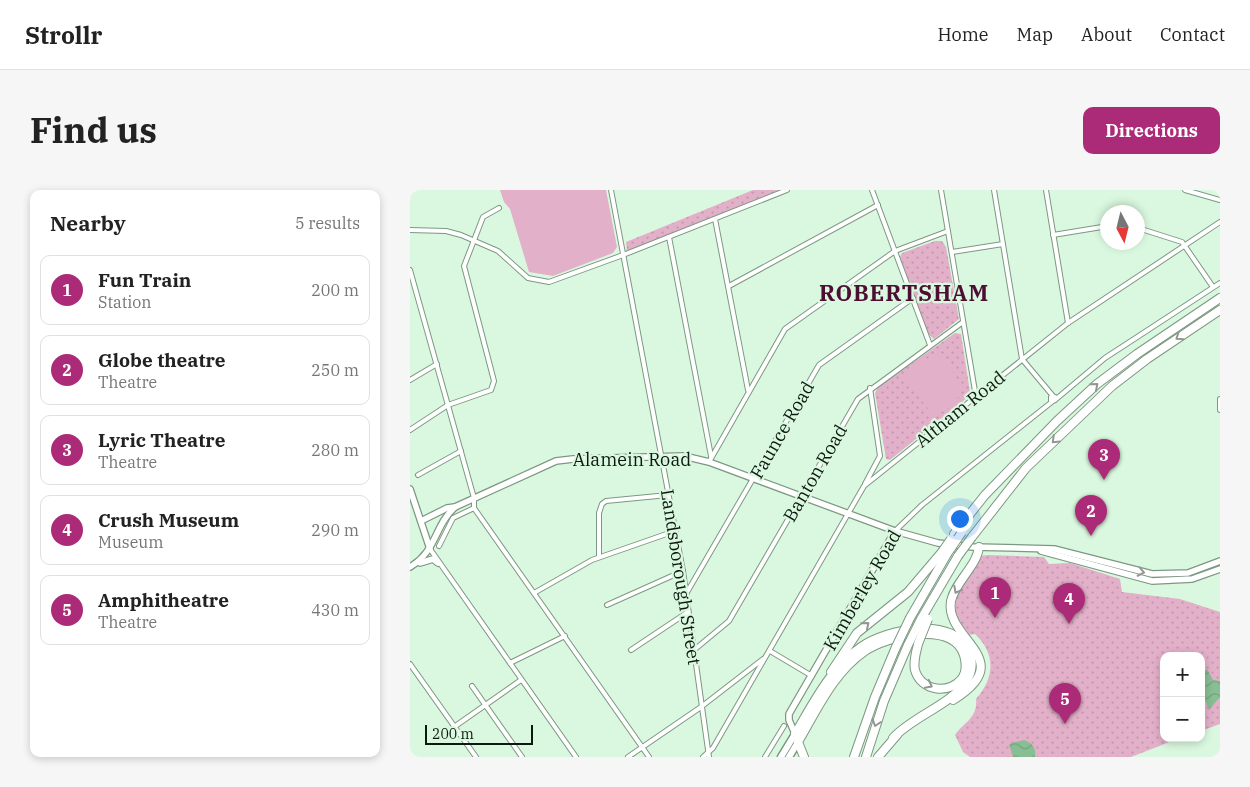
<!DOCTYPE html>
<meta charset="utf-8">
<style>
body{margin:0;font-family:"IBM Plex Serif",serif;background:#f6f6f6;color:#222}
.controls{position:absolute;right:15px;bottom:15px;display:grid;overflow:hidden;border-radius:10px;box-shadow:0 2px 8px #0003}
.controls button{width:45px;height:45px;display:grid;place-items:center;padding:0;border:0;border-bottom:1px solid #e0e0e0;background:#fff;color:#222;font:25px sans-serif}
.compass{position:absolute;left:690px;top:15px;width:45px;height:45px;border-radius:50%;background:#fff;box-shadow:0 2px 8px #0003;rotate:173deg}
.scale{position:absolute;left:15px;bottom:12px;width:108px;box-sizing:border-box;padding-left:5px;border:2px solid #0d1810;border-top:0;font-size:14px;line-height:18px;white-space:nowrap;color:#0d1810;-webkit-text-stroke:4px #daf8df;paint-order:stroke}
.you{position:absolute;left:549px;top:328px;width:18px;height:18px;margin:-12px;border:4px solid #fff;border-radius:50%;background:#1a73e8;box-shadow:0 0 0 8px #1a73e833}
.badge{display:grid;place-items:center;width:32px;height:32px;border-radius:50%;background:#ab2b78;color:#fff;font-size:16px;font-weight:700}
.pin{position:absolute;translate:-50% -41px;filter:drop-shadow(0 1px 2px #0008)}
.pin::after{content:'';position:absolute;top:26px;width:18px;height:15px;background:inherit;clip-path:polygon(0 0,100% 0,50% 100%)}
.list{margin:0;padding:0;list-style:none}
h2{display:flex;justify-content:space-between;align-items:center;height:65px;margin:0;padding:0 20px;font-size:21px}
h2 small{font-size:16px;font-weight:400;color:#767676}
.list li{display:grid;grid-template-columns:32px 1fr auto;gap:15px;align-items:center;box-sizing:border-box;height:70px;margin:0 10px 10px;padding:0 10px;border:1px solid #e0e0e0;border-radius:10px}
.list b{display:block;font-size:19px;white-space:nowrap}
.list p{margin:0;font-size:16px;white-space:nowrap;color:#767676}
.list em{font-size:16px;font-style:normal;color:#767676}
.map{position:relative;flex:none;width:810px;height:567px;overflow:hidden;border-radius:10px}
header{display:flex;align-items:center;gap:30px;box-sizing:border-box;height:70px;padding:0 25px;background:#fff;border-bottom:1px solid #e0e0e0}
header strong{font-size:24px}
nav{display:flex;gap:28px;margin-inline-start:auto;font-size:18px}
.intro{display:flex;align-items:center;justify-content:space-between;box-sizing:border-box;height:120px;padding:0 30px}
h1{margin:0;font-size:35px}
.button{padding:12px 22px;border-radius:10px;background:#ab2b78;color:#fff;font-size:18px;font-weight:700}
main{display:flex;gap:30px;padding:0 30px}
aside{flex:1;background:#fff;border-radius:10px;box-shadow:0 2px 8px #0003}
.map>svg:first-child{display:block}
.grass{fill:url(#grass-dots)}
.garden{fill:#e3b0c9}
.water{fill:url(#water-waves)}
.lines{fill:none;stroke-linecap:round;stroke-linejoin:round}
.street-casing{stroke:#7d9882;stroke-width:6}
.secondary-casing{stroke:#7d9882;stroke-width:8}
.primary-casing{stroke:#7d9882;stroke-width:9}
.highway-casing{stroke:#7d9882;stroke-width:10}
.street{stroke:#fff;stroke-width:4}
.secondary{stroke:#fff;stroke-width:5.5}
.primary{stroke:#fff;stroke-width:6}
.highway{stroke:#fff;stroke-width:8}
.highway-bridge-casing{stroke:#7d9882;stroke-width:10;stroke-linecap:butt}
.highway-bridge{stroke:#fff;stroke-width:8}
.oneway{stroke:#929793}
.labels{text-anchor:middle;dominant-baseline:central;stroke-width:4.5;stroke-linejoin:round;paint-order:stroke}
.street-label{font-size:18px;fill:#0d1810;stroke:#daf8df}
.district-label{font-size:22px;font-weight:bold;letter-spacing:1px;fill:#4c0e33;stroke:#daf8df}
</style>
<header>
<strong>Strollr</strong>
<nav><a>Home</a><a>Map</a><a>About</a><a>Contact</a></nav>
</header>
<div class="intro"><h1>Find us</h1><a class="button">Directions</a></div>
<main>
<aside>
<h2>Nearby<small>5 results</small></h2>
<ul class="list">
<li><span class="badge">1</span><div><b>Fun Train</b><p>Station</p></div><em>200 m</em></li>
<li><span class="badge">2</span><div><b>Globe theatre</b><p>Theatre</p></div><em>250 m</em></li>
<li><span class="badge">3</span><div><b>Lyric Theatre</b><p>Theatre</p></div><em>280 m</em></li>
<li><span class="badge">4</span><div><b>Crush Museum</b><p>Museum</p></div><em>290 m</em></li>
<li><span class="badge">5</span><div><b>Amphitheatre</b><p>Theatre</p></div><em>430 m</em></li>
</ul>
</aside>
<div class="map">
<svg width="810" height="567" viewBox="0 0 810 567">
<defs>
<pattern id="grass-dots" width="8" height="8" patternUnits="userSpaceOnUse" patternTransform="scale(1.25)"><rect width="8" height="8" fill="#e3b0c9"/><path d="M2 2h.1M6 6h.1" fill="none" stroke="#c297ac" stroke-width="1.8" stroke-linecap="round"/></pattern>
<pattern id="water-waves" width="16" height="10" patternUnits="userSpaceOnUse" patternTransform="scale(1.25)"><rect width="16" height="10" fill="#87be93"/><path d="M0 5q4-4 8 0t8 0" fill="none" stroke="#73a37e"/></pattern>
</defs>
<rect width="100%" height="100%" fill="#daf8df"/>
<g class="grass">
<path d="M343,0h27l-153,61 -1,-9z"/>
<path d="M525,51h7l4,6 13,72 -25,20 -6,-5 -28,-77 2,-4z"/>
<path d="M545,143l6,1 9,58 -2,5 -78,63 -4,-1 -11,-66 3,-6z"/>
<path d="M578,365l56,2 5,7 21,-1 50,16 2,13 58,7 40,13v112l-19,7v-75h-37v82h16l-49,19h-161l-7,-5 -8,-17c9,-13 23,-17 21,-36 19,-22 20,-45 -1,-65l-6,1c-29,-25 -5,-53 10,-79z"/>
</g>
<g class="garden">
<path d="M90,0h106l11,57 -4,6 -60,23 -24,-4 -19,-63 -6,-7z"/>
<path d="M531,164c20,27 32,47 -8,61l-29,-38c10,-11 23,-21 37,-23z"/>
</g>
<g class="water">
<path d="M797,479l6,11 7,1v16l-11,13 -8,-21v-3l4,-1 -2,-13z"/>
<path d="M614,550c8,3 12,7 11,17h-22l-4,-13z"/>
</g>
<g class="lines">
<defs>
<g id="street">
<path d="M201,0l72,381 26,186"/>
<path d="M462,0l58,155"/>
<path d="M531,0l35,207"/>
<path d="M584,0l28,169 31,37"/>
<path d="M636,0l22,133"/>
<path d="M775,0l35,10"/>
<path d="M305,29l33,171"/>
<path d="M728,38l44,14 31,45"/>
<path d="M0,40l36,1 15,4 37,16 30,27 21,4 74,-27 164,-65"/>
<path d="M643,45l55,-9"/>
<path d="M259,47l42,219"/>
<path d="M542,62l51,-8"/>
<path d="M0,80l64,228v10l175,249"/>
<path d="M319,96l149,-81"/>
<path d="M0,190l27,-16"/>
<path d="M641,207h4v3l-4,1z"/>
<path d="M810,209v11"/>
<path d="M645,210l50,-42 115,-75"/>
<path d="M0,240l38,-25 43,-15 3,-9 -30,-115 19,-49 16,-9"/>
<path d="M299,272l76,-133 110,-78 53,-20"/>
<path d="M8,285l43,-24"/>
<path d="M455,294l15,-28 -10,-68"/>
<path d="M485,341l27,-26 131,-104"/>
<path d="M29,356l14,-28 21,-10"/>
<path d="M20,359l146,208"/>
<path d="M189,367v-44l3,-9 4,-3 62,-6"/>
<path d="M124,403l58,-33 83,-29"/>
<path d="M276,404l133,-229 94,-67"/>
<path d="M197,415l76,-34"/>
<path d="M221,460l57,-38"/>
<path d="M284,460l35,-29 129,-222 105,-77"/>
<path d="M360,461l42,25"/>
<path d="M100,473l55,-27"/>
<path d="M0,474l66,93"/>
<path d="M62,496l50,71"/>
<path d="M44,537l67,-47"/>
<path d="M218,567l73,-50 62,-48"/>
<path d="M293,567l10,-9 151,-262 204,-163 152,-101"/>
<path d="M355,567l19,-31"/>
</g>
<g id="secondary">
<path d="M0,299l20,60"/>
<path d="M11,331l26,-13 8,-1"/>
<path d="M631,361l111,30 40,-2 28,-10"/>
<path d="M10,373l13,-4 5,4"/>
<path d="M0,377c27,-16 24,-41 45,-60l101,-46 17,-2 111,-3 25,6 186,69 43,12 35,4 81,2 98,25 36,-1 32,-12"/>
<path d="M386,546l-7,-16v-6l106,-183"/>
</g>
<g id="primary">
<path d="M371,567l14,-23"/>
<path d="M379,567l9,-15"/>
</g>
<g id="highway">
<path d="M544,344l31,-39 72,-74 40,-37 40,-30 83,-56"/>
<path d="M562,347l54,-69 86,-82 35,-27 73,-49"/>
<path d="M500,428l37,-64"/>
<path d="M511,429l37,-63"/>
<path d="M421,482l26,-39 51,-41 34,-40"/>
<path d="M543,510c67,-41 -9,-60 -2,-99 4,-19 26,-35 28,-54"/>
<path d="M385,544c18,-30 36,-67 66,-87 26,-18 95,-33 109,7 3,8 2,18 -3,26 -14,24 -54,36 -74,58"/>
<path d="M394,567l-6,-15c19,-32 35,-69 67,-91 21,-15 88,-31 99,4 2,7 3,15 -1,22 -12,18 -42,15 -48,-7 -2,-8 1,-18 3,-26"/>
<path d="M444,567l21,-60 21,-50"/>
<path d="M456,567l18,-56 24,-56"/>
<path d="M468,567l19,-22"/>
</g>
</defs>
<use href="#street" class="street-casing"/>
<use href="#secondary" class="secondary-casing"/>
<use href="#primary" class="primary-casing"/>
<use href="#highway" class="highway-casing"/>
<use href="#street" class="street"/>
<use href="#secondary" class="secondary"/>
<use href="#primary" class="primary"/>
<use href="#highway" class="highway"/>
<defs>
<g id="highway-bridge">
<path d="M532,362l9,-13"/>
<path d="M537,364l15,-22"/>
<path d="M548,366l14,-19"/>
<path d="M508,454l10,-25"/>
<path d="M498,455l13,-26"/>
<path d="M486,457l14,-29"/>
</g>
</defs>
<use href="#highway-bridge" class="highway-bridge-casing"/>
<use href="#highway-bridge" class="highway-bridge"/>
</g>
<defs><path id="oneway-chevron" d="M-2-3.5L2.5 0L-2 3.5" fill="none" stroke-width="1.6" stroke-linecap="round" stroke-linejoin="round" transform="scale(1.25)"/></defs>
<g class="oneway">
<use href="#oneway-chevron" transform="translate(769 147) rotate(146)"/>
<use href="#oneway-chevron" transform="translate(685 196) rotate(-41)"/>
<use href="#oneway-chevron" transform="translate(645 250) rotate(136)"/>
<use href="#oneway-chevron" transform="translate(731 382) rotate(12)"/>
<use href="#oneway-chevron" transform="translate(547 400) rotate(118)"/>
<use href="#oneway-chevron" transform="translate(456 435) rotate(-40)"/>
<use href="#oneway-chevron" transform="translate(519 495) rotate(27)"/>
<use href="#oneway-chevron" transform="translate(466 533) rotate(108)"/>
</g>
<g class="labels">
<g class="street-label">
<text transform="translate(550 219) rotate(-39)">Altham Road</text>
<text transform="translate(372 240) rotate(-60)">Faunce Road</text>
<text x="222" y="269">Alamein Road</text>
<text transform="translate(405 283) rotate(-60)">Banton Road</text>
<text transform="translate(271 387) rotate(81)">Landsborough Street</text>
<text transform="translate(452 400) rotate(-60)">Kimberley Road</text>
</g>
<g class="district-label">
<text x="494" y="102">ROBERTSHAM</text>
</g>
</g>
</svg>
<div class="controls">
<button>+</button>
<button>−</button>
</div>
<svg class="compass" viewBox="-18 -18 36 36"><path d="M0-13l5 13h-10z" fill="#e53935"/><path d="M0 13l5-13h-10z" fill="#767676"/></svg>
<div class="scale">200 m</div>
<div class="you"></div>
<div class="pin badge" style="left:585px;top:428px">1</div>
<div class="pin badge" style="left:681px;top:346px">2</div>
<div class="pin badge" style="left:694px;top:290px">3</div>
<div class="pin badge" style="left:659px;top:434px">4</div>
<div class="pin badge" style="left:655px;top:534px">5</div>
</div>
</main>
